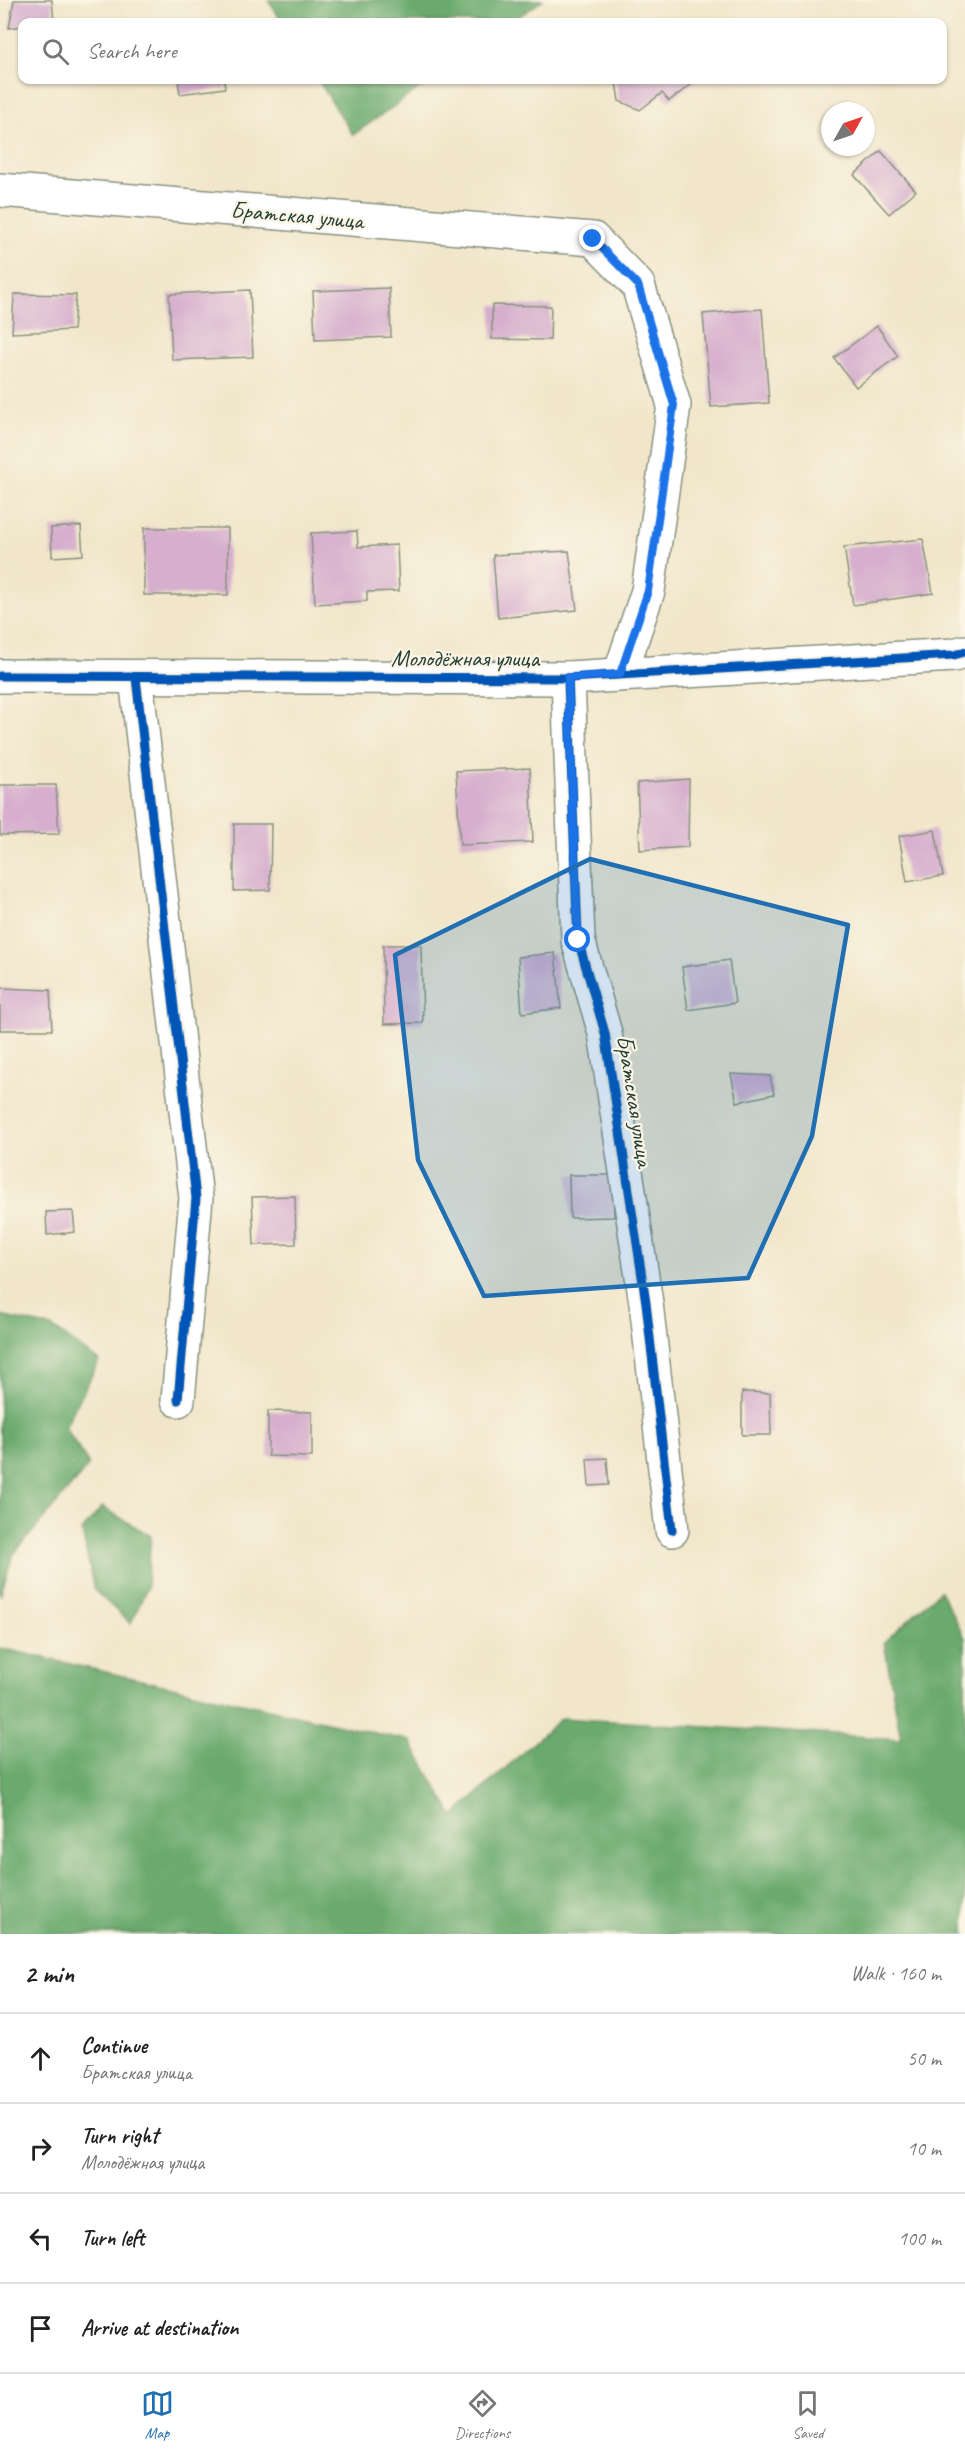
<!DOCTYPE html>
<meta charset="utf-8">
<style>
body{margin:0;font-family:Caveat,sans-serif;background:#f6f6f6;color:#222}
.compass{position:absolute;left:821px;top:102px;width:54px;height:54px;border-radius:50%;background:#fff;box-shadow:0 2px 4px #0004;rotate:50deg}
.stop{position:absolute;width:18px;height:18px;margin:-14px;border:4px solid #1a73e8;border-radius:50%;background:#fff}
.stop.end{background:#1a73e8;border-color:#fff;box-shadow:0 2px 6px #0008}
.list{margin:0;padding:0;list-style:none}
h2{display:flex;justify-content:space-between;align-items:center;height:78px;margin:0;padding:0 24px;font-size:26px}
h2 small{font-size:20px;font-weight:400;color:#767676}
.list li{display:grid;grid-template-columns:39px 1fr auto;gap:18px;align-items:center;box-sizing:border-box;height:90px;padding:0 24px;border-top:2px solid #e0e0e0}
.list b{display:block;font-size:22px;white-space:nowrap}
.list p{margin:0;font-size:20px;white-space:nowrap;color:#767676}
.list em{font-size:20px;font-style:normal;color:#767676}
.icon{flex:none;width:33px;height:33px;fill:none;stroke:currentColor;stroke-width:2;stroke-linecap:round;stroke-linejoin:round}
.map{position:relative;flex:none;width:965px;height:1934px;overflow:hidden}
.search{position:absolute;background:#fff;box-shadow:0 2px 4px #0004;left:18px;right:18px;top:18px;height:66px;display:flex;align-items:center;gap:15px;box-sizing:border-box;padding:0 21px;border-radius:12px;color:#767676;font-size:22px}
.sheet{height:438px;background:#fff}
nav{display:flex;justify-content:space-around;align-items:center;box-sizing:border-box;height:84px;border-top:2px solid #e0e0e0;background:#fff;font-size:16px;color:#767676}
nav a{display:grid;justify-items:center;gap:3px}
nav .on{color:#1f6fb2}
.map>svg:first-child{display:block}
.forest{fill:#6aaa6d;stroke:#447450;stroke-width:1.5}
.building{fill:#d6afce}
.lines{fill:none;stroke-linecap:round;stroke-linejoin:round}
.minor-casing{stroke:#88927f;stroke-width:36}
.minor{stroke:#fff;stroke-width:33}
.cycleway-casing{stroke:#fcf5e5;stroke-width:13}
.cycleway{stroke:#0057b8;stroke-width:9}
.route{stroke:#1a73e8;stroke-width:8}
.marked{fill:#1f6fb2;fill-opacity:0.2;stroke:#1f6fb2;stroke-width:4.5;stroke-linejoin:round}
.labels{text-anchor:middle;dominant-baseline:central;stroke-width:4.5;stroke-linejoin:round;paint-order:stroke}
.street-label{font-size:24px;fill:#1f3d34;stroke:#fcf5e5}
</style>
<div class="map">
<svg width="965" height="1934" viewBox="0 0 965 1934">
<rect width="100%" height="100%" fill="#fcf5e5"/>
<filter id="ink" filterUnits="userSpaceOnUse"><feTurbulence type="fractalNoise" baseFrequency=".0167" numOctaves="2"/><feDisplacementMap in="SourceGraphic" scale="12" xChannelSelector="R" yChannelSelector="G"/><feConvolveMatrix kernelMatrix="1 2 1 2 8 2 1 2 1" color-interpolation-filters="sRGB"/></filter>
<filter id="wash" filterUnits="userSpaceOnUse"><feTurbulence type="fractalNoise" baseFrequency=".008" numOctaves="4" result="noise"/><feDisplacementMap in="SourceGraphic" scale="24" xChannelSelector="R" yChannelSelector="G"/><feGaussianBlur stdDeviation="1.35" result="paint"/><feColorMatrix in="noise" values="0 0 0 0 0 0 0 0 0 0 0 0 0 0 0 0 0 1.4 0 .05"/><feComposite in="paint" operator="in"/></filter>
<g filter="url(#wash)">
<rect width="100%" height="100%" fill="#f1e6ca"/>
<g class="forest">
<path d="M268,0h275l-32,22h-229z"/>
<path d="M318,80h113l-78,55z"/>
<path d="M0,1316l52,11 47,34 -34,66 24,38 -76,90 -13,41z"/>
<path d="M102,1507l49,29 -4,51 -16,37 -37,-34 -12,-59z"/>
<path d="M940,1591l25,47v296h-965v-286l410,93 43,75 108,-98 340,21 -17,-97z"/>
</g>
<g id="blocks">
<g class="building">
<path d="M14,0h38l2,22h-32v4l-13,2z"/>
<path d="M178,80h46l1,8 -45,6z"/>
<path d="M619,80h78l-28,21 -7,-8 -22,17 -21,-9 -3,-19z"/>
<path d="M881,151l35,40 -27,23 -35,-39z"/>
<path d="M389,288l2,49 -76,3 -2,-49z"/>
<path d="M250,290l3,67 -81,3 -3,-66z"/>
<path d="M14,294l62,1 -3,35 -61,3z"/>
<path d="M492,305l59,1 -1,34 -58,-1z"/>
<path d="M762,309l7,94 -58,4 -8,-93z"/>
<path d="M877,326l21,30 -42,31 -22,-29z"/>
<path d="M81,526l2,29 -31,2 -1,-29z"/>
<rect x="144" y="528" width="84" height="67"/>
<path d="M357,531l1,16 39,-2 2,46 -32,1v9l-52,3 -4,-71z"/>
<path d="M923,539l10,54 -80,12 -9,-58z"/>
<path d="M569,551l8,59 -79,8 -5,-63z"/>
<path d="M530,768l3,74 -73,3 -4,-74z"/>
<path d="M689,779l-1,68 -48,3 -3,-67z"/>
<path d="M0,785h56l3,49 -59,1z"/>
<path d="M234,824h37l-1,66 -36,1z"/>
<path d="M935,830l8,46 -36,6 -8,-46z"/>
<path d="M383,945h38l2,78 -39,1z"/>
<path d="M555,953l6,55 -39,5 -4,-56z"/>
<path d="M729,960l6,43 -47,7 -6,-43z"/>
<path d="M0,988l50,2 2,40h-52z"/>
<path d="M731,1074l39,2 4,18 -37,8z"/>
<path d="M569,1175h44l1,42 -44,1z"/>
<path d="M295,1196l1,48 -42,1 -2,-48z"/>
<path d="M73,1211l2,21 -28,3 -1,-23z"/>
<path d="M742,1392l28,1 1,42h-29z"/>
<path d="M268,1411l44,1v45l-44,-1z"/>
<path d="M607,1458l2,27 -20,1 -2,-27z"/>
</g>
</g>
</g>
<g filter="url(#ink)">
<use href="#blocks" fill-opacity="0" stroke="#88927f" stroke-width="1.5"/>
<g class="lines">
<defs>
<g id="minor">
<path d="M0,190l593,49 45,46 36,120 -26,186 -28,83"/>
<path d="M0,676l568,2 386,-23 11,-3"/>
<path d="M136,678l60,520 -18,202"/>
<path d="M568,678l10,262 27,93 41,270 26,227"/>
</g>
</defs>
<use href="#minor" class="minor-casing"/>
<use href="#minor" class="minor"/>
<defs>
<g id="cycleway">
<path d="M0,676l568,2 386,-23 11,-3"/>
<path d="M136,678l60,520 -18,202"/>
<path d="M568,678l10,262 27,93 41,270 26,227"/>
</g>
</defs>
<use href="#cycleway" class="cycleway-casing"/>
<use href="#cycleway" class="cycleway"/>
</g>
</g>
<g class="lines" filter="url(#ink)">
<path class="route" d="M578,940l-10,-262 52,-4 28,-83 26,-186 -36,-120 -45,-46"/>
</g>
<path class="marked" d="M590,859l258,66 -36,211 -64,142 -264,18 -66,-136 -23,-205z"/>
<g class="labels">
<g class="street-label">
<text transform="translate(297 215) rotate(5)">Братская улица</text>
<text x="465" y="658">Молодёжная улица</text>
<text transform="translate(635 1101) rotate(81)">Братская улица</text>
</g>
</g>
</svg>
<svg class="compass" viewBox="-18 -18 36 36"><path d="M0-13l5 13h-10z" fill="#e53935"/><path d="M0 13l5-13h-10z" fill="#767676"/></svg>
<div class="stop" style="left:578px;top:940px"></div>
<div class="stop end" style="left:593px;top:239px"></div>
<div class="search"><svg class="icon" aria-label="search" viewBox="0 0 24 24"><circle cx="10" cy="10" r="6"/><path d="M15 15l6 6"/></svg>Search here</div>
</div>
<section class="sheet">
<h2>2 min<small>Walk · 160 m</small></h2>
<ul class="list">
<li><svg class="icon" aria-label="ahead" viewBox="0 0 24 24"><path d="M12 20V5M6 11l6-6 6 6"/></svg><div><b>Continue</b><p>Братская улица</p></div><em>50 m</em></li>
<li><svg class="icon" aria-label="right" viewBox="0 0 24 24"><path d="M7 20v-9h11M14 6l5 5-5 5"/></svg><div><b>Turn right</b><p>Молодёжная улица</p></div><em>10 m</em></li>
<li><svg class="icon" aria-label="left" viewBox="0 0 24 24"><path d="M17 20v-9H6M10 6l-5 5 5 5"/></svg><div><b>Turn left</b></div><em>100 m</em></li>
<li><svg class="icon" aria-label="arrive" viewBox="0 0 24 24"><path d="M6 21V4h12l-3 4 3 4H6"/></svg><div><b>Arrive at destination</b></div></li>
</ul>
</section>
<nav>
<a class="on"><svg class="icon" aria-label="map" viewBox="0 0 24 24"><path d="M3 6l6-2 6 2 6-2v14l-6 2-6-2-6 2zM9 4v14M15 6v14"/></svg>Map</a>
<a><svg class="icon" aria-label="directions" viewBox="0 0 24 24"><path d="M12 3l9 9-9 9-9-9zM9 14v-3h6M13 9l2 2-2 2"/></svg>Directions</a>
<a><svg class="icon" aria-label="saved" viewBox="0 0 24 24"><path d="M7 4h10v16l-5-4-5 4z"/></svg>Saved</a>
</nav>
